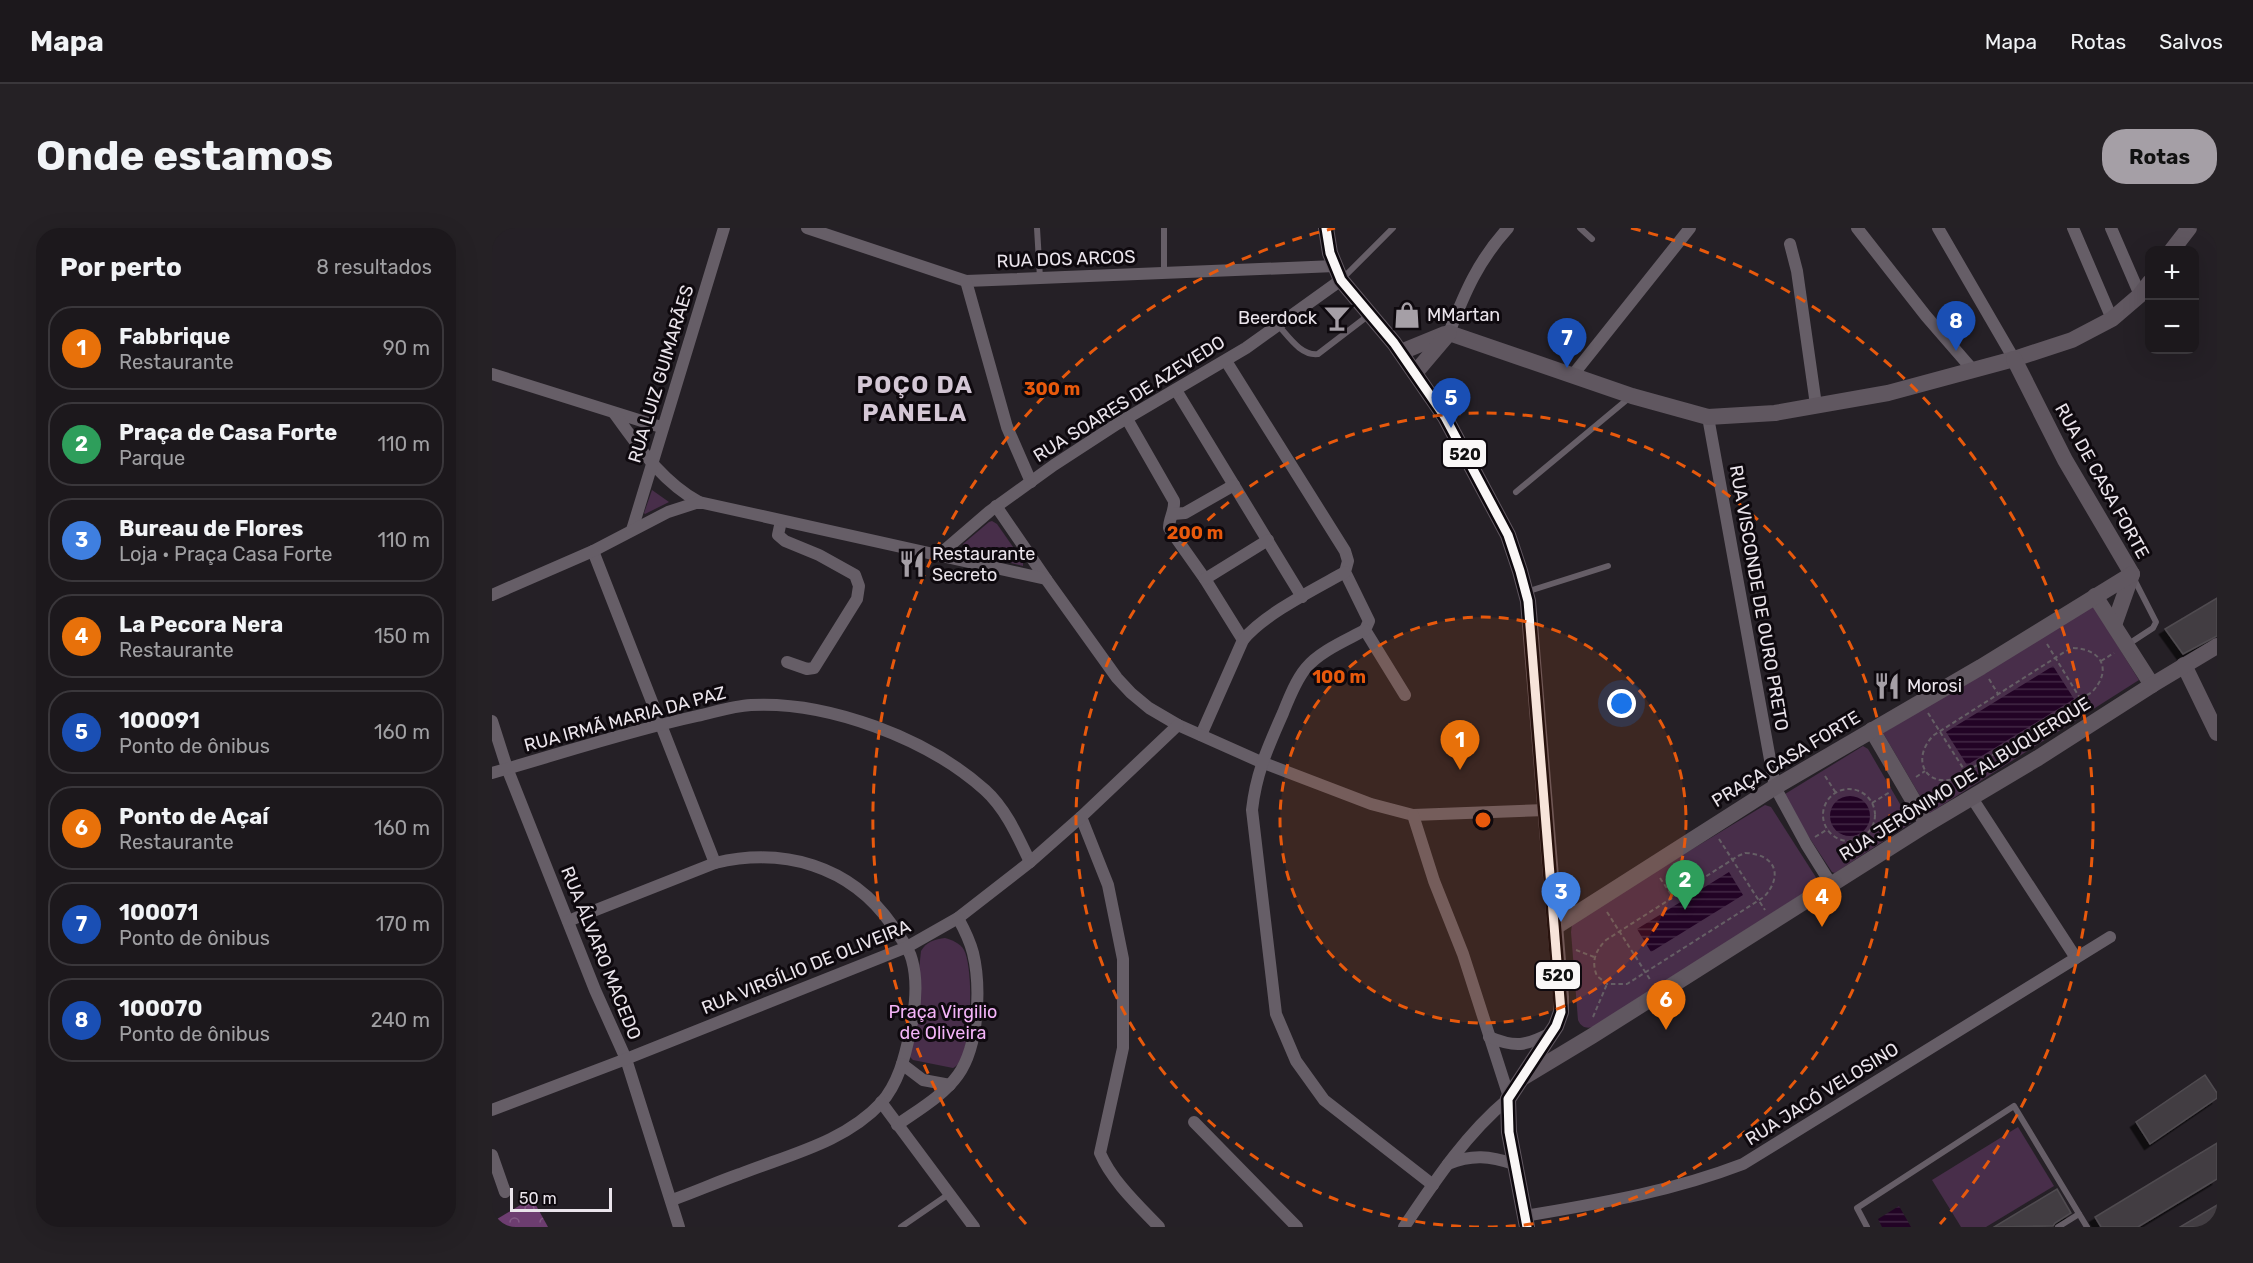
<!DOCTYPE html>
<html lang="pt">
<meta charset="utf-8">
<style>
body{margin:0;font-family:Rubik,sans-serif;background:#252125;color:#f1f3f6}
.controls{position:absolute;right:18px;top:18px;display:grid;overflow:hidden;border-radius:12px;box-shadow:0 6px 24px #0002}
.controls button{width:54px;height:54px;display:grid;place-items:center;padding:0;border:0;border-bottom:2px solid #3a373b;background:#1c181c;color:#f1f3f6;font:30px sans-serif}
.scale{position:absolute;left:18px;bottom:15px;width:102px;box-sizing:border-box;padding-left:6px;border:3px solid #eae4eb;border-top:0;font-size:16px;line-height:21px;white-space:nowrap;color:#eae4eb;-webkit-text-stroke:4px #0e090e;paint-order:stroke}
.you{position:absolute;left:1130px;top:476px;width:21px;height:21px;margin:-15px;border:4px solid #fff;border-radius:50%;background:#1a73e8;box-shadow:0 0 0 9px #1a73e833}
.badge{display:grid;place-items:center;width:39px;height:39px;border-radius:50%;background:#a59fa6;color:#fff;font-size:20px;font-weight:700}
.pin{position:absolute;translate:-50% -50px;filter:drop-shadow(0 2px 3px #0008)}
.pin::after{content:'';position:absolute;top:32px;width:21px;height:18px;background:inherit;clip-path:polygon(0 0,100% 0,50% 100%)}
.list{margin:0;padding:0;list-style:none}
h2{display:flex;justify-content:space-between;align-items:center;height:78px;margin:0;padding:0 24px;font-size:26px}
h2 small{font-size:20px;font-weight:400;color:#a0a0a3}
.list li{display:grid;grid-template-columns:39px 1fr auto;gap:18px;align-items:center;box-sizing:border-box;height:84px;margin:0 12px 12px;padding:0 12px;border:2px solid #3a373b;border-radius:24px}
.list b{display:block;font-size:22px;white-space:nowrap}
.list p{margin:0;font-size:20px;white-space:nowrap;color:#a0a0a3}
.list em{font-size:20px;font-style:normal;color:#a0a0a3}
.map{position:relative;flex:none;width:1725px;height:999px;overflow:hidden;border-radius:24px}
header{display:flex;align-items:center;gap:36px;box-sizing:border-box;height:84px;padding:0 30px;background:#1c181c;border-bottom:2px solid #3a373b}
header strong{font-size:28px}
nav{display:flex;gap:33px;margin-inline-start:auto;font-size:21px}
.intro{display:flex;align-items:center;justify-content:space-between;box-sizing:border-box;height:144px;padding:0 36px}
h1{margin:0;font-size:42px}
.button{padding:15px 27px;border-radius:24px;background:#a59fa6;color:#111;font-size:21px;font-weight:700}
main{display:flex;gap:36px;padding:0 36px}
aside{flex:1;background:#1c181c;border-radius:24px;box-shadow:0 6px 24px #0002}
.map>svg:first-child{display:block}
.forest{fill:url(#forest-crowns)}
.green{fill:#482e4a}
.water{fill:url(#water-rules)}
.building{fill:#423e43;stroke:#504b50;stroke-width:1.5;filter:url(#shadow)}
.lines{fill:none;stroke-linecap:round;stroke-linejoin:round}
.path{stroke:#655f65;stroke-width:2;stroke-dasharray:4.5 3;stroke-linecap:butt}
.lane{stroke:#665e67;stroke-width:6}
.street{stroke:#665e67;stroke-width:12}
.secondary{stroke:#605760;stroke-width:16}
.bus-1-casing{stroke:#0e090e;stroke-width:14}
.bus-1{stroke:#faf7f7;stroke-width:9}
.ring{fill:none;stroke:#e8590c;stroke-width:3;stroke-dasharray:10 8}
.labels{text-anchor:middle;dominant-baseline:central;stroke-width:6;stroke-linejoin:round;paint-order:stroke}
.street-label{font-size:18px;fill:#eae4eb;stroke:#0e090e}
.poi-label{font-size:18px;fill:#eae4eb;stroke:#0e090e;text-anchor:start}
.park-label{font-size:18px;fill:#f3b3f7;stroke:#0e090e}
.district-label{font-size:24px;font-weight:bold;letter-spacing:1.5px;fill:#d4c7d5;stroke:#0e090e}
.centre{fill:#e8590c;stroke:#0e090e;stroke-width:3}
.ring-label{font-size:18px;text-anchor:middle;font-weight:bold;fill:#e8590c;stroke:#0e090e;stroke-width:6;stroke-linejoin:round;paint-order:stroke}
.line-badge{stroke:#0e090e;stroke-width:2}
.pale-badge-label{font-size:16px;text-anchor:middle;font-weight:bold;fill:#111}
</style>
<header>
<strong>Mapa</strong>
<nav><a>Mapa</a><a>Rotas</a><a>Salvos</a></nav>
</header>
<div class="intro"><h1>Onde estamos</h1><a class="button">Rotas</a></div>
<main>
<aside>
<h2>Por perto<small>8 resultados</small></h2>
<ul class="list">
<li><span class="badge" style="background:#e8710a">1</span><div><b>Fabbrique</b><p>Restaurante</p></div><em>90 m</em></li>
<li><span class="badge" style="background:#2e9e5b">2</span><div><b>Praça de Casa Forte</b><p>Parque</p></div><em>110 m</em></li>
<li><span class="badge" style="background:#3f7fe0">3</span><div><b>Bureau de Flores</b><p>Loja · Praça Casa Forte</p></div><em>110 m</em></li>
<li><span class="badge" style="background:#e8710a">4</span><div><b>La Pecora Nera</b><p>Restaurante</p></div><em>150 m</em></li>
<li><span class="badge" style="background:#1a4fb4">5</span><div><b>100091</b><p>Ponto de ônibus</p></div><em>160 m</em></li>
<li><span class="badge" style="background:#e8710a">6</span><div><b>Ponto de Açaí</b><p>Restaurante</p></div><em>160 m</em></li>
<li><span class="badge" style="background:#1a4fb4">7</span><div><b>100071</b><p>Ponto de ônibus</p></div><em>170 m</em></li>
<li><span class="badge" style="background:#1a4fb4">8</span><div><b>100070</b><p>Ponto de ônibus</p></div><em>240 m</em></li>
</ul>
</aside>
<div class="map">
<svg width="1725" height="999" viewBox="0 0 1725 999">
<defs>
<pattern id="forest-crowns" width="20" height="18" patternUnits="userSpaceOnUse" patternTransform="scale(1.5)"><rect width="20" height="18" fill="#6d3d70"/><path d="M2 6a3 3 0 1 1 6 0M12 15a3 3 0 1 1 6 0" fill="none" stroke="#825985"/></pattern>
<pattern id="water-rules" width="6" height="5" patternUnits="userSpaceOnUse" patternTransform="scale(1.5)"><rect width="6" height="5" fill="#220325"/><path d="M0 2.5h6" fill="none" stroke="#422845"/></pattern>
<filter id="shadow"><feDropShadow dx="-5.5" dy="5.5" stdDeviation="0" flood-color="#0009"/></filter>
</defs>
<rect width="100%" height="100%" fill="#252026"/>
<path class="forest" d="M40,970l16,29h-56v-5z"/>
<g class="green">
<path d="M160,262l17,12 -24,12 -1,-1z"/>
<path d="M497,294l3,-1 5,3 26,37v5l-59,-14 -1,-8z"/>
<path d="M1601,378l46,74 -209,133 -47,-80z"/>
<path d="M1371,518l5,3 43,74 -76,50 -3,-1 -47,-71v-7z"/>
<path d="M1273,577l6,2 46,72 -2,7 -222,141c-7,2 -12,0 -15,-7l-7,-88 1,-8 5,-5z"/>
<path d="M453,710c7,2 15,5 19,12 10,18 9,110 -11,118l-40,-8 -3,-3 11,-106c5,-9 14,-12 24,-13z"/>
<path d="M1526,899l36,59 -68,41h-25l-29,-47z"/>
</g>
<g class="water">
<path d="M1561,438l21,33 -107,66 -21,-33z"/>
<circle cx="1358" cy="588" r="20"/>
<path d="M1237,644l14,23 -92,57 -14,-23z"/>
<path d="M1407,978l12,21h-29l-4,-8z"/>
</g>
<g class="building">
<path d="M1725,370v38l-34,18 -18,-25z"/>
<path d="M1713,847l12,18v5l-67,46 -14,-22z"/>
<path d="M1725,915v36l-79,48h-37l-6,-10z"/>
<path d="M1565,961l14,24 -16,10 -2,3 -59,1z"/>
<path d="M1725,977v22h-37z"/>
</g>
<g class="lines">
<g class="path">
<path d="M1555,416l39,64"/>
<path d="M1581,420c30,1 39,23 19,44l-137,87c-33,8 -43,-23 -21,-44l132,-84z"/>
<path d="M1609,433l13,-8"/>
<path d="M1497,451l9,15"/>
<path d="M1436,485l44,69"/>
<path d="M1532,508l7,10"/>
<path d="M1333,548l11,17"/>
<path d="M1424,549l9,-6"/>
<circle cx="1357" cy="587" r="26"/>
<path d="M1380,575l18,-11"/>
<path d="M1323,609l13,-8"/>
<path d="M1227,611l46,71"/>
<path d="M1253,625c30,1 39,22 19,44l-137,87h-20l-10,-8c-6,-14 -2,-25 9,-36l132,-84z"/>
<path d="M1168,650l13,19"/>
<path d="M1115,684l44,69"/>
<path d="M1084,722l18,7"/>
<path d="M1101,789l14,-33"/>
</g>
<g class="lane">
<path d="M545,0l3,50"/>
<path d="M672,0v44"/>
<path d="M1088,0l12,11"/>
<path d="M850,51l51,-51"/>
<path d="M786,97c11,12 23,31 40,29l51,-39"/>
<path d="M1024,264l113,-94"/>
<path d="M1034,364l82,-26"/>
<path d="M1635,417l26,-17 3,-6 -22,-43"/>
<path d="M409,999l48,-33"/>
<path d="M1375,999l-10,-19 157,-102 73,121"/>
<path d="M1566,999l21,-13"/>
</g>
<g class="street">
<path d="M315,0l159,53 369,-15"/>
<path d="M1365,0l69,88 46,53"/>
<path d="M1446,0l76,131"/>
<path d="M1581,0l39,91"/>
<path d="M1619,0l29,67"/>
<path d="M1298,16l7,27 19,134"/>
<path d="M474,53l41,146 24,55"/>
<path d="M957,105c16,-41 29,-72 59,-105"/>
<path d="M734,133l119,190 3,10 -3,11 24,49 -4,9 40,65"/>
<path d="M0,146l169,53"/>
<path d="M1080,148l118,-148"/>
<path d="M684,162l126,207"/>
<path d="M122,185c25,34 47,68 85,89"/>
<path d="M1216,189l67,370 31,57 25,40"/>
<path d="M635,191l47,82c1,10 -5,17 -5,27l36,51 38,61 -42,95"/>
<path d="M504,278l50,73"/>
<path d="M681,286l12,-1 49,-28"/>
<path d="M289,293l-3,14 7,6 34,14 36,20 4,11 -2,13 -43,69 -7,1 -20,-7"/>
<path d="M140,302l92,-302"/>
<path d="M101,323l122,312"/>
<path d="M448,326l50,-43 64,-46 63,-41 129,-76 95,-68"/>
<path d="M713,351l63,-39"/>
<path d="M0,367l101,-44 75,-39 31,-10 347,77 71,99 14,15 18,15 29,17 83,37 110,42 42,11 133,-5"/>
<path d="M873,402c-18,10 -45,21 -59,38 -10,12 -17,30 -23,45 -15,34 -27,60 -31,97l24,204 20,47 28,39 109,85"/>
<path d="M751,412c21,-26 72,-51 102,-68"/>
<path d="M0,493l15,47 88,222 31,69 53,168"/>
<path d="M0,545c68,-19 136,-42 205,-57 18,-4 36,-10 54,-11 77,-4 176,33 234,85 21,19 33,47 45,72"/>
<path d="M1480,570l104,160"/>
<path d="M921,587l21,66 29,73 46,143"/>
<path d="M589,589l27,68 15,74v89l-23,105c12,28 38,52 59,74"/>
<path d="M76,693l147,-58c68,-16 135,2 177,62 7,11 17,22 20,35 6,22 3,50 -2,72 -5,25 -12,52 -29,71 -36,39 -93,52 -141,71 -23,8 -45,18 -68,26"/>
<path d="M997,809c27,11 36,9 62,-4"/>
<path d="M410,836l21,16 27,5"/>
<path d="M389,874l93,125"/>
<path d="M0,882l134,-51 281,-112 51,-29 72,-56 51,-45 97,-92"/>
<path d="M702,894l103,105"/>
<path d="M405,897c21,-15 46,-29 61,-50 21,-29 23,-89 15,-122 -3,-12 -9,-24 -15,-35"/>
<path d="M0,927l13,37"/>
<path d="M956,936c24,-10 42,-8 66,0"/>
<path d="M1033,988c76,-13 145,-24 218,-52l367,-227"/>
<path d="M912,999c31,-46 61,-92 104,-128"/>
</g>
<g class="secondary">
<path d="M834,0l4,25 11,27 53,63 51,74 63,118 12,36 8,30 33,396v15l-5,14 -48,73 1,33 18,95"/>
<path d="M1680,22l17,-22"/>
<path d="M957,105l183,63 76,21 67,-4 113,-20 126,-34 58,-19 40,-21 28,-24 10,-13"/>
<path d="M909,124l44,-18"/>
<path d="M1522,131l51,101 67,114 -18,51"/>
<path d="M923,145l34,-40"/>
<path d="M1603,368l57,89"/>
<path d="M1692,437l33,68"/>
<path d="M1380,502l55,94"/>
<path d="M1065,698l218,-139 206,-120 151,-93"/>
<path d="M1032,849l68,-41 335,-212 111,-66 114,-73 65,-39"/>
</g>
<defs>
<path id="bus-1" d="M834,0l4,25 11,27 53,63 51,74 63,118 12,36 8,30 33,411 -5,14 -48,73 1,33 18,95"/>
</defs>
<use href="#bus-1" class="bus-1-casing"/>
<use href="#bus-1" class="bus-1"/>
</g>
<circle cx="991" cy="592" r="203" fill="#e8590c" fill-opacity=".12"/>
<g class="ring">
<circle cx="991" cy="592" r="203"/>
<path d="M987 999A407 407 0 1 1 995 999"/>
<path d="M534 996A610 610 0 0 1 843 0M1139 0A610 610 0 0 1 1448 996"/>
</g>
<defs>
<symbol id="shop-bare" viewBox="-9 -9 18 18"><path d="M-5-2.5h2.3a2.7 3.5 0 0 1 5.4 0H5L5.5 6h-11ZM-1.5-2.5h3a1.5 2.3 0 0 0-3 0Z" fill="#a59fa6" stroke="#0e090e" stroke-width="2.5" paint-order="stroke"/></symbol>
<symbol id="bar-bare" viewBox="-9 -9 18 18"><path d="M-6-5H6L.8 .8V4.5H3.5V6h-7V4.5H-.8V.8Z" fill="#a59fa6" stroke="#0e090e" stroke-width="2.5" paint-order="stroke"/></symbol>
<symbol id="restaurant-bare" viewBox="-9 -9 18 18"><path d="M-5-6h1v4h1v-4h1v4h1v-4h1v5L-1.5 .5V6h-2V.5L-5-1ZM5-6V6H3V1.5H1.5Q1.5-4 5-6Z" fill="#a59fa6" stroke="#0e090e" stroke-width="2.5" paint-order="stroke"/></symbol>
</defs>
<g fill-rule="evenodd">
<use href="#shop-bare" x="896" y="68" width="38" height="38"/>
<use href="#bar-bare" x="826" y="71" width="38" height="38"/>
<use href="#restaurant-bare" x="401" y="317" width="38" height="38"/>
<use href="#restaurant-bare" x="1376" y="439" width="38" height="38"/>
</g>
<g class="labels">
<g class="street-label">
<text transform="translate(574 31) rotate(-2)">RUA DOS ARCOS</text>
<text transform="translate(169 146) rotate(-73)">RUA LUIZ GUIMARÃES</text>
<text transform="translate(637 171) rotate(-32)">RUA SOARES DE AZEVEDO</text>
<text transform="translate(1610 253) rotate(61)">RUA DE CASA FORTE</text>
<text transform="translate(1267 370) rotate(80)">RUA VISCONDE DE OURO PRETO</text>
<text transform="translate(133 491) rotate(-15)">RUA IRMÃ MARIA DA PAZ</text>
<text transform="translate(1294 531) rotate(-31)">PRAÇA CASA FORTE</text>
<text transform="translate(1473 551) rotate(-32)">RUA JERÔNIMO DE ALBUQUERQUE</text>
<text transform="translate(109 725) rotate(68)">RUA ÁLVARO MACEDO</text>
<text transform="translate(314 739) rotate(-22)">RUA VIRGÍLIO DE OLIVEIRA</text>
<text transform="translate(1330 866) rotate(-32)">RUA JACÓ VELOSINO</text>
</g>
<g class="poi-label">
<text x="935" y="87">MMartan</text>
<text x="825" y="90" text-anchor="end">Beerdock</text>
<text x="440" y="326">Restaurante<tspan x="440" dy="21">Secreto</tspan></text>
<text x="1415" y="458">Morosi</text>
</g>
<g class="park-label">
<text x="451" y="784">Praça Virgilio<tspan x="451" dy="21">de Oliveira</tspan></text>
</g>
<g class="district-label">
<text x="423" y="157">POÇO DA<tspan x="423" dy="28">PANELA</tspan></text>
</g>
</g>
<circle cx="991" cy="592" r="9" class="centre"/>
<g class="ring-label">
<text x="560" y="167">300 m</text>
<text x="703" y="311">200 m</text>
<text x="847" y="455">100 m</text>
</g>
<g class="line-badge">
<rect x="950" y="211" width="45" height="29" rx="6" fill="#faf7f7"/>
<rect x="1043" y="733" width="46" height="29" rx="6" fill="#faf7f7"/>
</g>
<g class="pale-badge-label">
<text x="973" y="232">520</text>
<text x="1066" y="753">520</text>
</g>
</svg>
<div class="controls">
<button>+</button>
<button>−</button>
</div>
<div class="scale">50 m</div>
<div class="you"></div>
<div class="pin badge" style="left:968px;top:542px;background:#e8710a">1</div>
<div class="pin badge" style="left:1193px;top:682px;background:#2e9e5b">2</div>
<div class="pin badge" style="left:1069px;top:694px;background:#3f7fe0">3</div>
<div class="pin badge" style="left:1330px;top:699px;background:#e8710a">4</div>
<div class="pin badge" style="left:959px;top:200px;background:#1a4fb4">5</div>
<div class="pin badge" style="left:1174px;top:802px;background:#e8710a">6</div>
<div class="pin badge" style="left:1075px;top:140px;background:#1a4fb4">7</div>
<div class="pin badge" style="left:1464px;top:123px;background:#1a4fb4">8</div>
</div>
</main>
